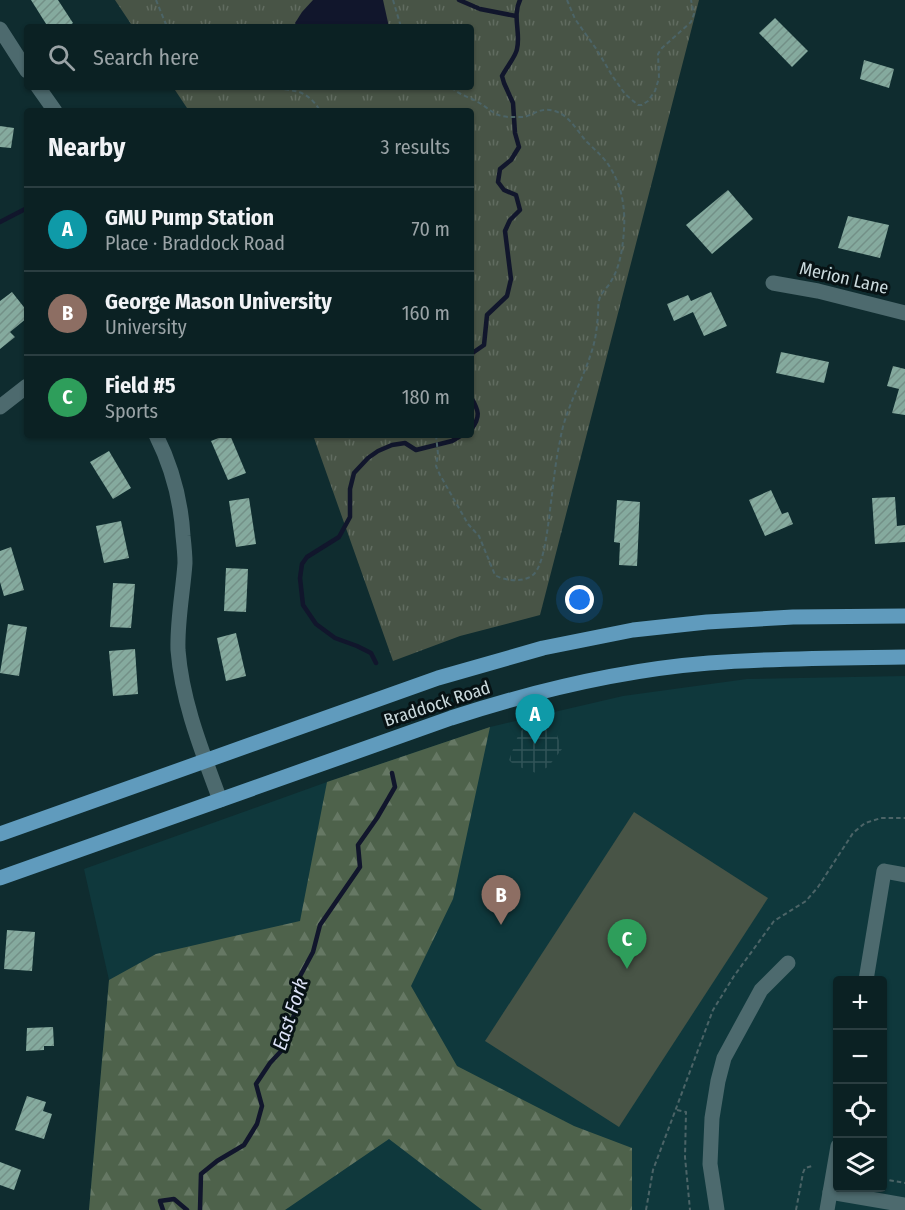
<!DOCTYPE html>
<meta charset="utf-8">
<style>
body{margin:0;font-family:"Fira Sans Condensed",sans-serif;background:#14292b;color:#f1f3f6}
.controls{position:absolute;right:18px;bottom:18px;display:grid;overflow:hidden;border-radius:6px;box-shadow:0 2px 4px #0004}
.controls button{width:54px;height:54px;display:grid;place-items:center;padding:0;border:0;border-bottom:2px solid #2b3e41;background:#0b2123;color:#f1f3f6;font:30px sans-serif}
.you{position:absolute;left:580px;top:600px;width:21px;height:21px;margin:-15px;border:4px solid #fff;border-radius:50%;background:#1a73e8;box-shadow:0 0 0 9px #1a73e833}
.badge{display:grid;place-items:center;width:39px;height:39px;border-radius:50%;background:#8c9099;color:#fff;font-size:20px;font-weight:700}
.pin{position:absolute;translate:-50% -50px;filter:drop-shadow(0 2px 3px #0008)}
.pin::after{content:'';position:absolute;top:32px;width:21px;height:18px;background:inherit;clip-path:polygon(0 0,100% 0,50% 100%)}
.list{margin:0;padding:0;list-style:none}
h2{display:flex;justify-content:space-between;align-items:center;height:78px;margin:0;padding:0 24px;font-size:26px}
h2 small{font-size:20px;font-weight:400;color:#9aa3a6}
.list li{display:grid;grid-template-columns:39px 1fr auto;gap:18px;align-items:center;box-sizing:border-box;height:84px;padding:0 24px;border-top:2px solid #2b3e41}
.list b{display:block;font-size:22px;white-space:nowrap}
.list p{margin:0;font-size:20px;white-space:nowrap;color:#9aa3a6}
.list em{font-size:20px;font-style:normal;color:#9aa3a6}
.icon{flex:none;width:33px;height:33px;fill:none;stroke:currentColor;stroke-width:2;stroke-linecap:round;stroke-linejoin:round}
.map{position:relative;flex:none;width:905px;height:1210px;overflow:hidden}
.search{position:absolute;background:#0b2123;box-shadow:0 2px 4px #0004;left:24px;top:24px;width:450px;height:66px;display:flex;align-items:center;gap:15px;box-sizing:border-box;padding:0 21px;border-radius:6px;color:#9aa3a6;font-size:22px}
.panel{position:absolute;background:#0b2123;box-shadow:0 2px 4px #0004;left:24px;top:108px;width:450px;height:330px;border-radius:6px}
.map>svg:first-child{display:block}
.built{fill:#0f383c;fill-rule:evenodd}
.industrial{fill:url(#industrial-grid)}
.grass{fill:url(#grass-tufts)}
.forest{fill:url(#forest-firs)}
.pitch{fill:#485446}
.water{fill:#11162c}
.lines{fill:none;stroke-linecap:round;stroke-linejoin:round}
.stream{stroke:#11162c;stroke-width:4.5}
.building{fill:url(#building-hatch)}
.path{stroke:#4c6467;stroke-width:2;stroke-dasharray:4.5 3;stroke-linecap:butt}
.minor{stroke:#4d6a6e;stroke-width:15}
.major{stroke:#609bbd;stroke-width:15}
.labels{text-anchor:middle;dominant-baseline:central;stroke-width:6;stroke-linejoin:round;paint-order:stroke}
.street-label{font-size:18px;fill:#cbdadd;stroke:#071214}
.water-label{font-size:20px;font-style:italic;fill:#dce2f7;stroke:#071214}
</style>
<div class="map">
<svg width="905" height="1210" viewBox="0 0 905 1210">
<defs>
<pattern id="industrial-grid" width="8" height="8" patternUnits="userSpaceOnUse" patternTransform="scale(1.5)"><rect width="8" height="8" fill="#0f383c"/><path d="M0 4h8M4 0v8" fill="none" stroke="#315458"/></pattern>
<pattern id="grass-tufts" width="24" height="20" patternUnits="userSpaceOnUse" patternTransform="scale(1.5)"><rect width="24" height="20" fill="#485446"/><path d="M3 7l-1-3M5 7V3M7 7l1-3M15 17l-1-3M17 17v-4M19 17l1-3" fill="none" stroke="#616c60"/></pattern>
<pattern id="forest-firs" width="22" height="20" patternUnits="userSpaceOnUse" patternTransform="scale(1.5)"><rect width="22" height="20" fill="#4e624b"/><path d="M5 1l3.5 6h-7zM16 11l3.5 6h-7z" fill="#667864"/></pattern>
<pattern id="building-hatch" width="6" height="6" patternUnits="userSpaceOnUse" patternTransform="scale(1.5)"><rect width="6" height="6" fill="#85aa9e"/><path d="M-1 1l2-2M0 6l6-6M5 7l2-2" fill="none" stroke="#739087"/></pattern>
</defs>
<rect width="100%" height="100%" fill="#0f2c2f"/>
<path class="built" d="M905,676v534h-816l20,-230 -25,-111 243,-87 163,-55 133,-31 124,-17zM838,980h44v208h-44z"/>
<path class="industrial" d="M531,727l12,1 14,7 5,14 -14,18 -12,6 -22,-8 -5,-5 10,-27 5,-5z"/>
<path class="grass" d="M115,0h584l-159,615 -80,21 -67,25 -80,-226h158v-324h-282l-16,-24h298v-60h-338z"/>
<path class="forest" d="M490,727l-37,172 -42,87 46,80 117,60 58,22v62h-150l-93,-71 -104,71h-196l20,-230 47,-26 144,-33 27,-139z"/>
<path class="pitch" d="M634,812l134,86 -149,229 -134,-86z"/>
<path class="water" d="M313,0h70l6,27h-92l-2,-4 7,-11z"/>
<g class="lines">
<g class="stream">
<path d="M459,0l21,9 36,7"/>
<path d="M0,222l27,-14"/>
<path d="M471,354l13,-9 3,-30 20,-19 4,-17 -6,-48 5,-11 10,-10 -4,-15 -12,-5 -6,-8 2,-13 11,-9 8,-13 -4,-14 -2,-30 -9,-20 -2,-7c4,-8 14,-20 15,-27 4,-16 -5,-33 3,-49"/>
<path d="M471,397c8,14 10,19 0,33"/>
<path d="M376,663l-5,-10 -14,-7 -22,-8 -19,-14 -13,-19 -3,-27 2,-14 5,-7 32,-20 11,-20v-28l4,-16 14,-15 10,-7 14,-6 13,-2 11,7 36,-9 10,-6"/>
<path d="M163,1210l-3,-9 14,-2 13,11"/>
<path d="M200,1210l1,-36 16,-13 27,-16 13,-21 5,-18 -6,-22 14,-21 13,-14 11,-34 5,-37 14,-26 7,-27 40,-58 -2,-22 19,-27 18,-31 -3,-14"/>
</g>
</g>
<g class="building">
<path d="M31,0h27l15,23 -6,4h-19z"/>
<path d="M775,18l33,33 -16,16 -33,-34z"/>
<path d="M864,60l30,9 -5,19 -29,-9z"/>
<path d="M0,126l14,2 -3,20 -11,-1z"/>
<path d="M728,190l25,29 -41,35 -26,-29z"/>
<path d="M848,216l41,9 -9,33 -42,-10z"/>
<path d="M12,292l15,19v7l-17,14 5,5 -15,12v-48z"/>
<path d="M711,292l16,34 -23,10 -11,-24 -19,9 -7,-17 21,-9 3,6z"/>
<path d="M781,352l48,10 -5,21 -48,-10z"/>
<path d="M893,366l12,3v46l-13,-2 7,-24 -12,-3z"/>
<path d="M226,435h4l16,38 -18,7 -17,-39z"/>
<path d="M109,451l22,37 -18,11 -23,-37z"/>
<path d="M771,490l11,24 6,-2 5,12 -28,12 -16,-36z"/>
<path d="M895,497l2,29 8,-1v17l-30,2 -3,-46z"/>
<path d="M249,498l7,46 -20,3 -7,-46z"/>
<path d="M617,500l23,2 -3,64 -18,-1 1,-22 -6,-1z"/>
<path d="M121,521l8,37 -25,5 -8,-37z"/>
<path d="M11,547l13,43 -20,6 -4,-14v-31z"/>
<path d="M226,568l22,1 -2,43 -22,-1z"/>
<path d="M113,583l22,1 -4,44 -21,-1z"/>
<path d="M8,624l19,3 -8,49 -19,-3z"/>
<path d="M236,633l10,43 -20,5 -9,-43z"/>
<path d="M135,649l3,45 -25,2 -4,-45z"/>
<path d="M7,930l28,2 -3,39 -28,-2z"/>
<path d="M53,1027l1,19h-10v4l-18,1 1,-23z"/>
<path d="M27,1096l19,6 -3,9 9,3 -8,25 -29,-9z"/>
<path d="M0,1162l21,8 -7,20 -14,-5z"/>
</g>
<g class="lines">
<g class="path">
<path d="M156,0l11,27"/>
<path d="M393,0l8,27"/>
<path d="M567,0l8,19 22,31 16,27 12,17 13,11h4l6,-4 7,-10 4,-13 -1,-24 4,-6 29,-26 3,-8 -3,-14"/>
<path d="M217,87c23,1 60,-1 82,5 9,3 16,10 21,19"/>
<path d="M436,435l2,19 -2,12 4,9 28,49 11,12 16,39c9,6 30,8 39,-1 12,-12 15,-61 18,-79 2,-18 4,-36 8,-54 5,-33 24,-62 33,-94 3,-10 4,-21 5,-32 0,-6 0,-12 2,-18 2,-5 7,-9 10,-14 7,-11 10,-22 12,-34 4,-28 4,-55 -11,-80 -6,-11 -15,-18 -24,-27 -10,-11 -17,-26 -32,-31 -15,-4 -19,3 -31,6 0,0 -8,0 -9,0 -22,1 -23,-8 -41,-17 -8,-4 -16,-6 -23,-13"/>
<path d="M677,1110l9,2 -1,45 5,53"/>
<path d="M882,1179l23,4"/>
<path d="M646,1210l7,-40 60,-160 21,-34 40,-55 32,-20 12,-14 35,-54 12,-10 16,-5h24"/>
<path d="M796,1210l7,-37 2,-5 7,-2"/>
</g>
<g class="minor">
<path d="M0,29l27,42"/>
<path d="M38,87l17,24"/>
<path d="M773,283l45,8 87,22"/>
<path d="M0,407l27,-21"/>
<path d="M156,435c16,32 25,65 27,101 1,9 2,18 2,27 -2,29 -8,58 -7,87 4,52 24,101 42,150"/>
<path d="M866,980l18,-109 21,4"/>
<path d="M830,1192l75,13"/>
<path d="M717,1210l-7,-46 2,-46 6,-37 6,-23 37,-68 27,-27"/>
<path d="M827,1210l11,-64"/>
</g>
<g class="major">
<path d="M0,834l438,-156 105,-30 90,-18 74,-8 86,-5 112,-1"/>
<path d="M0,878l451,-160c83,-27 170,-48 258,-55 65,-5 131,-5 196,-6"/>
</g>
</g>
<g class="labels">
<g class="street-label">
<text transform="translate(844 278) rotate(13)">Merion Lane</text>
<text transform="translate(437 704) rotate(-18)">Braddock Road</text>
</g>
<g class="water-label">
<text transform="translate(290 1014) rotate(-72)">East Fork</text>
</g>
</g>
</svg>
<div class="controls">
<button>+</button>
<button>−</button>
<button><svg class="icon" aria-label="locate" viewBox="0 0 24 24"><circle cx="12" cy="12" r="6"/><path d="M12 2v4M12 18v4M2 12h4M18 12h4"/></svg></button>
<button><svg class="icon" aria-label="layers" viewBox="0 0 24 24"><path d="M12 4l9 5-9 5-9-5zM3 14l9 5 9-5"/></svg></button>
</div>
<div class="you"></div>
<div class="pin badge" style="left:535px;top:744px;background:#0f9aa8">A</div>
<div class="pin badge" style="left:501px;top:925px;background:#8d6e63">B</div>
<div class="pin badge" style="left:627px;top:969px;background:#2e9e5b">C</div>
<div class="search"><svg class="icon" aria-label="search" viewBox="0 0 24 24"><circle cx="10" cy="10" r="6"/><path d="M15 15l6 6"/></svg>Search here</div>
<section class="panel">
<h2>Nearby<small>3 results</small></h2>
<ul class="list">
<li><span class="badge" style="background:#0f9aa8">A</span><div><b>GMU Pump Station</b><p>Place · Braddock Road</p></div><em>70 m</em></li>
<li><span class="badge" style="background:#8d6e63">B</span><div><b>George Mason University</b><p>University</p></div><em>160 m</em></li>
<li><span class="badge" style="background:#2e9e5b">C</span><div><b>Field #5</b><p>Sports</p></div><em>180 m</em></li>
</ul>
</section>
</div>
